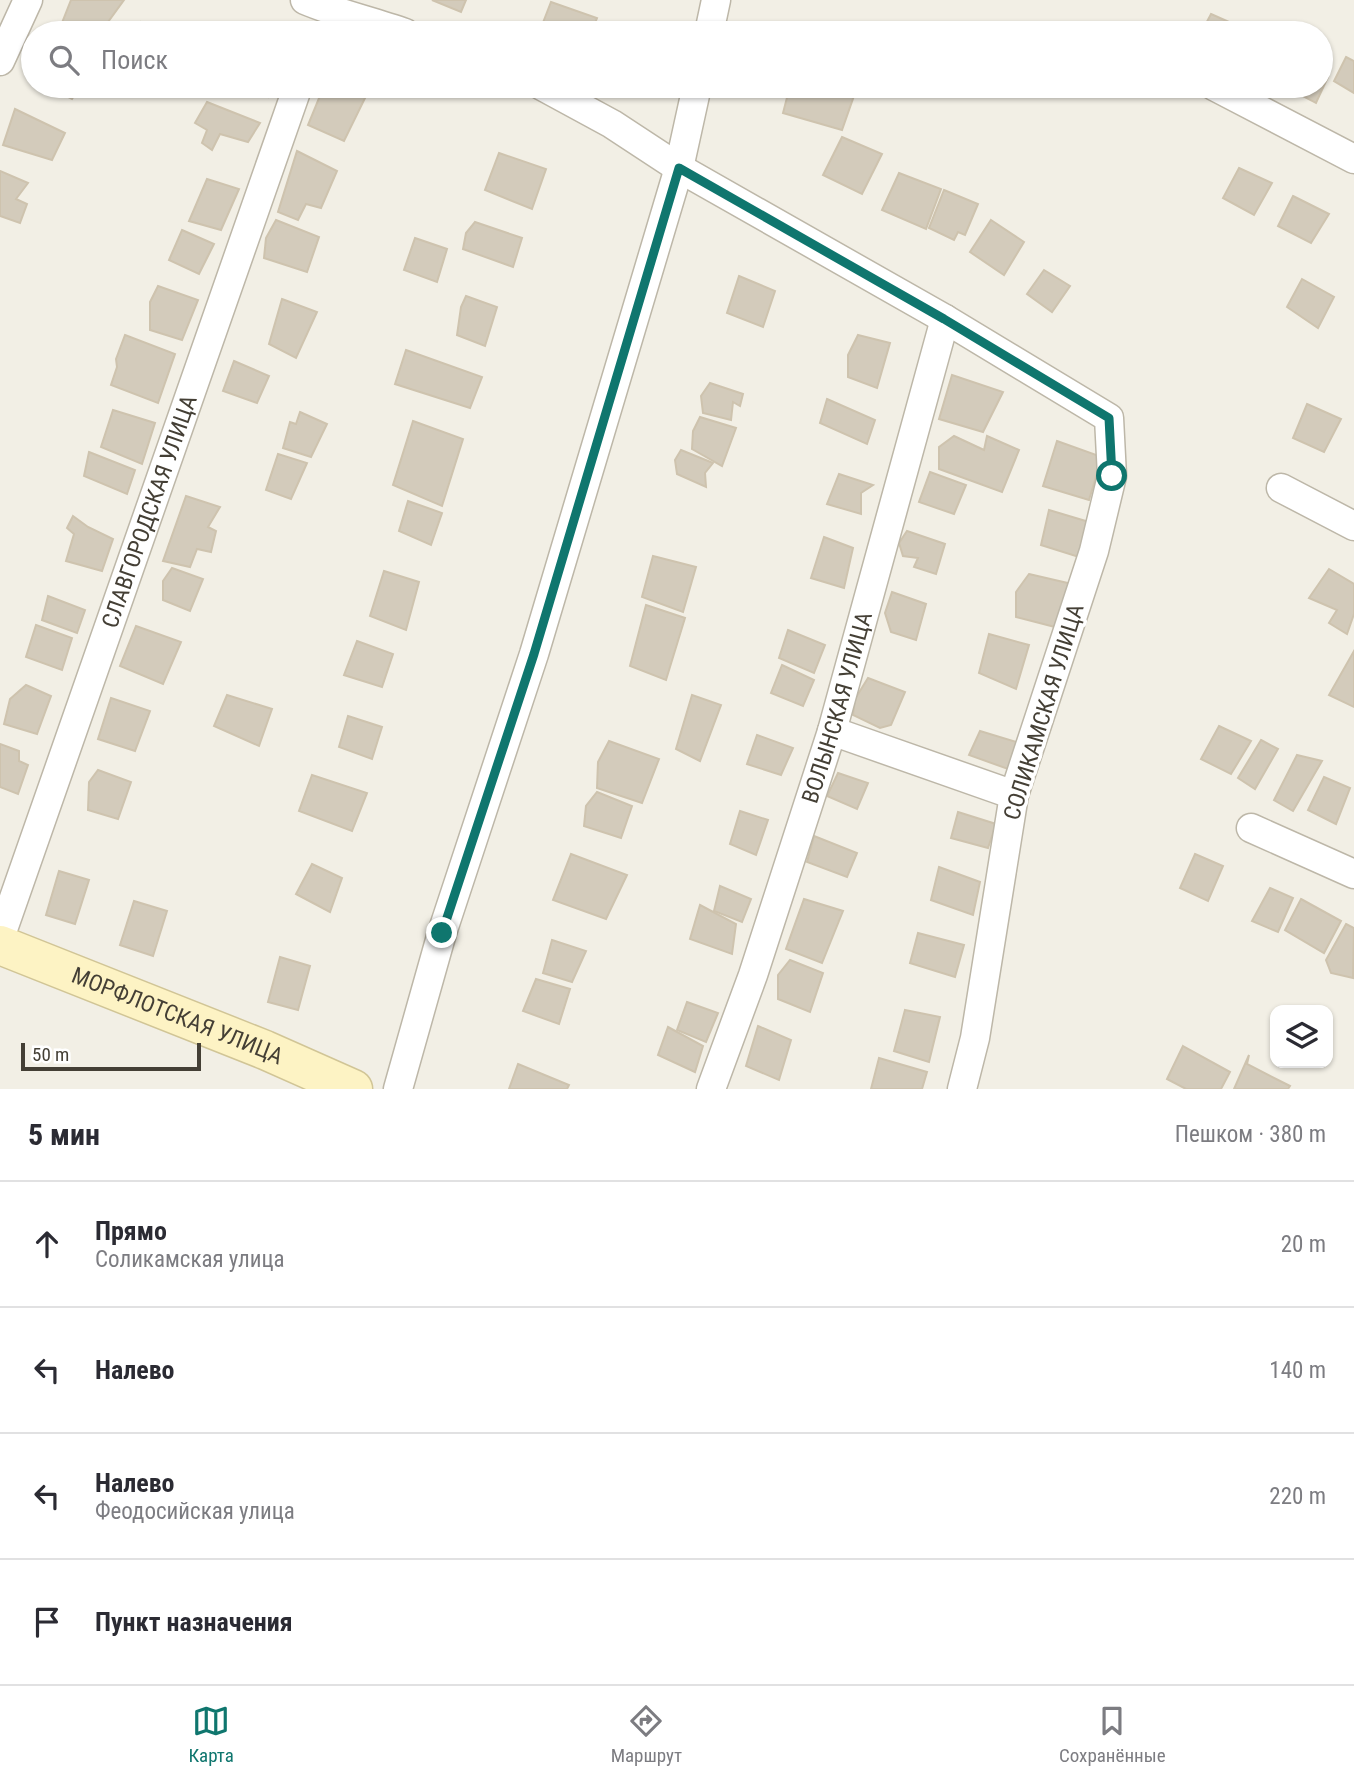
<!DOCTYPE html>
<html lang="ru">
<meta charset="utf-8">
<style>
body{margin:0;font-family:"Roboto Condensed",sans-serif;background:#f2f2f3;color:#2b2b33}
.controls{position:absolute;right:21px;bottom:21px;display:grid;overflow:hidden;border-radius:14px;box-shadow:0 2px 5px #0004}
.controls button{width:63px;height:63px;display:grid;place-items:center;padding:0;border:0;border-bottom:2px solid #e1e1e2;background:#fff;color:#2b2b33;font:35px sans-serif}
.scale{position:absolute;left:21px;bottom:18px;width:180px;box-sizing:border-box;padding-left:7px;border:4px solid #443f35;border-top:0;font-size:19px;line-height:24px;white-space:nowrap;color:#443f35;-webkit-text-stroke:5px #fff;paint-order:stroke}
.stop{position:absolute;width:21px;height:21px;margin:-16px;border:5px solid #0f766e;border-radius:50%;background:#fff}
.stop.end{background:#0f766e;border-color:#fff;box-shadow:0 2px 7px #0008}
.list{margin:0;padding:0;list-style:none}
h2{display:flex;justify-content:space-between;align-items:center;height:91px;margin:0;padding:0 28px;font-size:30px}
h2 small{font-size:23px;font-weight:400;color:#7c7c81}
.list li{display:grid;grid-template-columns:46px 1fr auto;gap:21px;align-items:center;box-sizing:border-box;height:126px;padding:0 28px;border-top:2px solid #e1e1e2}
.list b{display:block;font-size:26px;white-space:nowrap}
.list p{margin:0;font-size:23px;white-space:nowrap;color:#7c7c81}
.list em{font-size:23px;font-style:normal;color:#7c7c81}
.icon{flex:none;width:38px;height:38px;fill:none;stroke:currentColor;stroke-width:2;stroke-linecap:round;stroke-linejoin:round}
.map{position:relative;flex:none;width:1354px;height:1089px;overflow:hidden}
.search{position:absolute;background:#fff;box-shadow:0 2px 5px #0004;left:21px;right:21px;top:21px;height:77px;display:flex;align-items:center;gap:18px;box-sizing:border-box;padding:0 24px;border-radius:38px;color:#7c7c81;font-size:26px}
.sheet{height:595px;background:#fff}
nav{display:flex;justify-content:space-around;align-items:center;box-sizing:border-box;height:98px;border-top:2px solid #e1e1e2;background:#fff;font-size:19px;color:#7c7c81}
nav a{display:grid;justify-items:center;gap:4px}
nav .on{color:#0f766e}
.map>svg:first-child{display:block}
.building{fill:#d3cbbb;stroke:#cec3ae;stroke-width:2}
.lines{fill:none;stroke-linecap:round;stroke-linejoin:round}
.street-casing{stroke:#bdb7a8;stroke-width:31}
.secondary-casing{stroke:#d1c596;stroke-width:41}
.street{stroke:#fff;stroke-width:28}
.secondary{stroke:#fdf3c4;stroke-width:38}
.route{stroke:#0f766e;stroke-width:9}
.labels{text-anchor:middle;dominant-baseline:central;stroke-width:7;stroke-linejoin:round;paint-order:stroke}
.street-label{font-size:23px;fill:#443f35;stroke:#fff}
</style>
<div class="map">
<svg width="1354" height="1089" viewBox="0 0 1354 1089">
<rect width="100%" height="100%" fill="#f2efe5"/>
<g class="building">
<path d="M71,0h53l-24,33h-42z"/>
<path d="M432,0h34l-5,12z"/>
<path d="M551,2l46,16 -6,15h-52z"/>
<path d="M1211,14l36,16 -2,3h-44z"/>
<path d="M141,22l32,11h-36z"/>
<path d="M1346,57l8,4v32l-20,-12z"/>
<path d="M1321,74l7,3 -12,26 -25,-13 3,-4h27z"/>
<path d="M47,86h33l-8,13z"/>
<path d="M240,86h32l-4,11z"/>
<path d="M324,86h16l26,10 -22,45 -36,-16z"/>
<path d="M790,86h55l11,4 -14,40 -59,-17z"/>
<path d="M207,102l53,21 -12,19 -28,-8 -8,16 -10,-7 5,-13 -12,-7z"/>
<path d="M15,109l50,24 -13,27 -49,-15z"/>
<path d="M842,137l40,17 -20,40 -39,-19z"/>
<path d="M297,151l40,20 -16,37 -15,-4 -8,16 -20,-8z"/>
<path d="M499,153l47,16 -14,40 -47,-19z"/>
<path d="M1239,168l33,15 -18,32 -31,-17z"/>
<path d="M0,171l28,12 -12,16 11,5 -7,19 -20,-7z"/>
<path d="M899,173l42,16 -15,40 -44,-19z"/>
<path d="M207,179l32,10 -18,41 -32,-9z"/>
<path d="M944,190l34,14 -13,31 -7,-3 -4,8 -25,-12z"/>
<path d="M1293,196l36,18 -18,29 -33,-17z"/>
<path d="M276,220l43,17 -12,35 -43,-14 2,-20z"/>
<path d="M991,220l33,22 -20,33 -34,-23z"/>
<path d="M475,222l47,16 -9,29 -50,-18 3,-16z"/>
<path d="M182,230l32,14 -15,30 -30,-14z"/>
<path d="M415,238l32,11 -10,33 -33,-12z"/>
<path d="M1044,270l26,16 -18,26 -25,-18z"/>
<path d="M739,276l36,15 -12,36 -36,-14z"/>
<path d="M1302,279l32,18 -16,31 -31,-21z"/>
<path d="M158,286l40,14 -16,40 -32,-10v-28z"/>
<path d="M466,296l31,11 -12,39 -28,-11 4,-28z"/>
<path d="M282,299l35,13 -21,46 -27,-14z"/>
<path d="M125,335l50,19 -17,49 -47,-18 6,-18 -1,-8z"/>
<path d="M858,335l32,8 -13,45 -29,-11v-22z"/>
<path d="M406,350l76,27 -12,31 -75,-24z"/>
<path d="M234,361l35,15 -12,27 -34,-12z"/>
<path d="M952,375l51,17 -20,40 -44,-13z"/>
<path d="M710,383l33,11 -3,12 -7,-4 -2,18 -28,-7 -2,-17z"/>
<path d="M827,399l48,21 -8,24 -47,-21z"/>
<path d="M1307,404l34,15 -17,33 -31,-14z"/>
<path d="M113,410l42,13 -13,41 -41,-17z"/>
<path d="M300,412l27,12 -16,33 -28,-9 7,-26 6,2z"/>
<path d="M700,417l36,11 -14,38 -30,-17 1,-18z"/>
<path d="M413,421l50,18 -21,67 -49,-21z"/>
<path d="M954,436l30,14 3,-14 32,14 -17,42 -63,-23v-22z"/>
<path d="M1057,441l45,16 -13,43 -46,-14z"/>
<path d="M681,450l32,13 -8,10 1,14 -29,-13 -2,-14z"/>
<path d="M89,452l46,18 -8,24 -43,-18z"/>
<path d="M278,454l29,9 -16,36 -25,-9z"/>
<path d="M930,472l36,13 -12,29 -35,-12z"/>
<path d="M839,474l34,11 -12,8v21l-34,-10z"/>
<path d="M186,496l34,11 -12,20 8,4 -5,21 -14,-3 -7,18 -27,-6z"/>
<path d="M408,501l34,12 -11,32 -32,-14z"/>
<path d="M1049,510l40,12 -10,35 -38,-12z"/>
<path d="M73,516l15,11 25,12 -11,32 -36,-10 8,-27 -7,-6z"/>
<path d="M907,531l38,13 -9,30 -22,-7 4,-9 -15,-2 -4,-13z"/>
<path d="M824,537l29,11 -9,40 -33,-10z"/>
<path d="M653,556l43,11 -13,45 -41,-15z"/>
<path d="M172,568l31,11 -13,32 -27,-11v-19z"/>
<path d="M1329,569l25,15v30l-7,20 -18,-11 8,-13 -28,-12z"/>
<path d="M384,571l35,11 -13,48 -36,-14z"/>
<path d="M1029,574l43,10 -17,43 -39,-10v-25z"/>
<path d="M892,592l34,12 -10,36 -25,-8 -6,-19z"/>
<path d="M48,596l37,14 -8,23 -35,-13z"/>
<path d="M646,605l39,13 -19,62 -36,-14z"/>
<path d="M36,625l36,13 -10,32 -36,-13z"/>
<path d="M136,626l45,16 -18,42 -43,-18z"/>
<path d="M788,630l37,15 -11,28 -35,-15z"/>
<path d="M989,634l40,11 -13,44 -37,-16z"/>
<path d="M357,641l36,13 -11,33 -38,-12z"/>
<path d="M1354,651v56l-25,-12z"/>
<path d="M782,665l32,15 -11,26 -32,-13z"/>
<path d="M868,678l37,14 -14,33 -11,3 -27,-13 2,-16z"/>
<path d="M26,685l25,11 -14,38 -33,-10 6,-25z"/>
<path d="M227,695l45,14 -13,37 -45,-20z"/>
<path d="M692,695l29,10 -21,56 -24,-12z"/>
<path d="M111,698l39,13 -15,40 -37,-12z"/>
<path d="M348,716l34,11 -10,32 -33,-12z"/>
<path d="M1219,726l32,15 -20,33 -30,-15z"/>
<path d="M980,731l43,13 -12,26 -42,-15z"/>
<path d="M757,735l36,13 -12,27 -34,-11z"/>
<path d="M1261,740l17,9 -23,40 -17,-11z"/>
<path d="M609,741l50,18 -17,44 -45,-15 1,-26z"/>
<path d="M0,744l19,7v10l9,4 -10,29 -18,-7z"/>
<path d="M1297,755l25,6 -29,50 -19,-11z"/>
<path d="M98,770l33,12 -13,37 -30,-9 1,-28z"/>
<path d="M838,773l30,10 -11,26 -30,-13z"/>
<path d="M312,775l55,18 -15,38 -53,-20z"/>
<path d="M1324,777l26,11 -14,36 -28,-14z"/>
<path d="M597,792l35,14 -11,32 -37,-12 2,-20z"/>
<path d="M740,811l28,9 -12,35 -26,-11z"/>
<path d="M958,812l38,12 -8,24 -37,-10z"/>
<path d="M814,836l43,17 -10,24 -40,-15z"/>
<path d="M571,854l56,21 -21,44 -53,-19z"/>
<path d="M1195,854l28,12 -15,35 -28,-13z"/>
<path d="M312,864l30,14 -12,34 -34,-18z"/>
<path d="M939,867l41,15 -7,33 -42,-15z"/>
<path d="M59,871l30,9 -14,44 -29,-9z"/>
<path d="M720,886l31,13 -9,23 -28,-11z"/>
<path d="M1270,888l23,10 -15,34 -26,-11z"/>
<path d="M804,899l39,12 -21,52 -36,-14z"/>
<path d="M1301,899l40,22 -17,32 -39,-23z"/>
<path d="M134,901l33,10 -14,45 -33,-11z"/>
<path d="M700,905l36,19 -4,30 -42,-15z"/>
<path d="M1346,924l8,4 -1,50 -22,-5 -5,-13z"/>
<path d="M918,933l46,12 -9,32 -45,-14z"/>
<path d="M552,940l34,11 -14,31 -29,-9z"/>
<path d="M280,957l30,9 -12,44 -30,-8z"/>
<path d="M790,960l33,13 -13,39 -32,-13v-24z"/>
<path d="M536,979l34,10 -11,35 -36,-13z"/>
<path d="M687,1002l31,11 -12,29 -29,-12z"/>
<path d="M905,1010l35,7 -11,45 -35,-11z"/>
<path d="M758,1026l33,14 -12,40 -33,-14z"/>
<path d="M668,1027l35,19 -8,26 -37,-17z"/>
<path d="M1183,1046l47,26 -9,17h-35l-19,-10z"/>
<path d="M1249,1055l-2,9 43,22 -2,3h-54z"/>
<path d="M879,1058l48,14 -5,17h-51z"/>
<path d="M518,1064l51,21 -2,4h-58z"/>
</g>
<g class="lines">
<defs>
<g id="street">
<path d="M305,0c33,14 67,21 100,33"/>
<path d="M709,33l7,-33"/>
<path d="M0,61l28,-61"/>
<path d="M542,86l70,38 67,44 266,151 164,99 3,58 -18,75 -80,244 -39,243 -13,51"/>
<path d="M1214,86l140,73"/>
<path d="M1281,488l73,38"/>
<path d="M832,731l182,64"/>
<path d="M1251,828l103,46"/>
<path id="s1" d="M0,938l298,-852"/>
<path d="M398,1089l44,-156 92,-279 145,-486 18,-82"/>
<path id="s2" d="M711,1089l42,-114 79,-244 113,-412"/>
</g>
<g id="secondary">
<path id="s3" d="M0,945l265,105 88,39"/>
</g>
</defs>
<use href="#street" class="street-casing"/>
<use href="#secondary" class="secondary-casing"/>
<use href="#street" class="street"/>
<use href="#secondary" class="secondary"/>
</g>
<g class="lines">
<path class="route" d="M442,933l92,-279 145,-486 265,151 165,99 3,58"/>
</g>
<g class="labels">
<g class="street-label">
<text stroke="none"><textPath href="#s1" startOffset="452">СЛАВГОРОДСКАЯ УЛИЦА</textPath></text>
<text stroke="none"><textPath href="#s2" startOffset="402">ВОЛЫНСКАЯ УЛИЦА</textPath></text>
<text transform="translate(1044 712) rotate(-73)">СОЛИКАМСКАЯ УЛИЦА</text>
<text stroke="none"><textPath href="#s3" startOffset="191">МОРФЛОТСКАЯ УЛИЦА</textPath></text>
</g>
</g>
</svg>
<div class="controls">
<button><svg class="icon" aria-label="layers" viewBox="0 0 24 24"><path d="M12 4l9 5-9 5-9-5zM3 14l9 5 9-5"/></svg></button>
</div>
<div class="scale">50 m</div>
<div class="stop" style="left:1112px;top:476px"></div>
<div class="stop end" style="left:442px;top:933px"></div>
<div class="search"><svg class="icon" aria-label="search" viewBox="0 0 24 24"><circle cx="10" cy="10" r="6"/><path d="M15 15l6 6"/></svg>Поиск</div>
</div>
<section class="sheet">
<h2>5 мин<small>Пешком · 380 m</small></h2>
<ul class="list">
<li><svg class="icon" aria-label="ahead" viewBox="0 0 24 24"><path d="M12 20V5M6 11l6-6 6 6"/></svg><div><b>Прямо</b><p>Соликамская улица</p></div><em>20 m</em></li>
<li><svg class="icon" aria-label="left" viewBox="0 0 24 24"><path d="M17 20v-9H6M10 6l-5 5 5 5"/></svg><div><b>Налево</b></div><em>140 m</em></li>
<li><svg class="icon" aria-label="left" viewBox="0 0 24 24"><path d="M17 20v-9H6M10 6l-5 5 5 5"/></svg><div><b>Налево</b><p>Феодосийская улица</p></div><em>220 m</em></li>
<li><svg class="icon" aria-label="arrive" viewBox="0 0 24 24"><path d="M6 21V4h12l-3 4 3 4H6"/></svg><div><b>Пункт назначения</b></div></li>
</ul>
</section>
<nav>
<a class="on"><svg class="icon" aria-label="map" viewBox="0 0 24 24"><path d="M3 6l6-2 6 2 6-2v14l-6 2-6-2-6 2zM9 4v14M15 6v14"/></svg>Карта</a>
<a><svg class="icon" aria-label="directions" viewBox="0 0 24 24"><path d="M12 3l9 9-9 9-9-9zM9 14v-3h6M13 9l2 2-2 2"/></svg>Маршрут</a>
<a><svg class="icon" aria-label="saved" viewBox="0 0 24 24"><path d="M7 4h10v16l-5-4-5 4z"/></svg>Сохранённые</a>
</nav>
